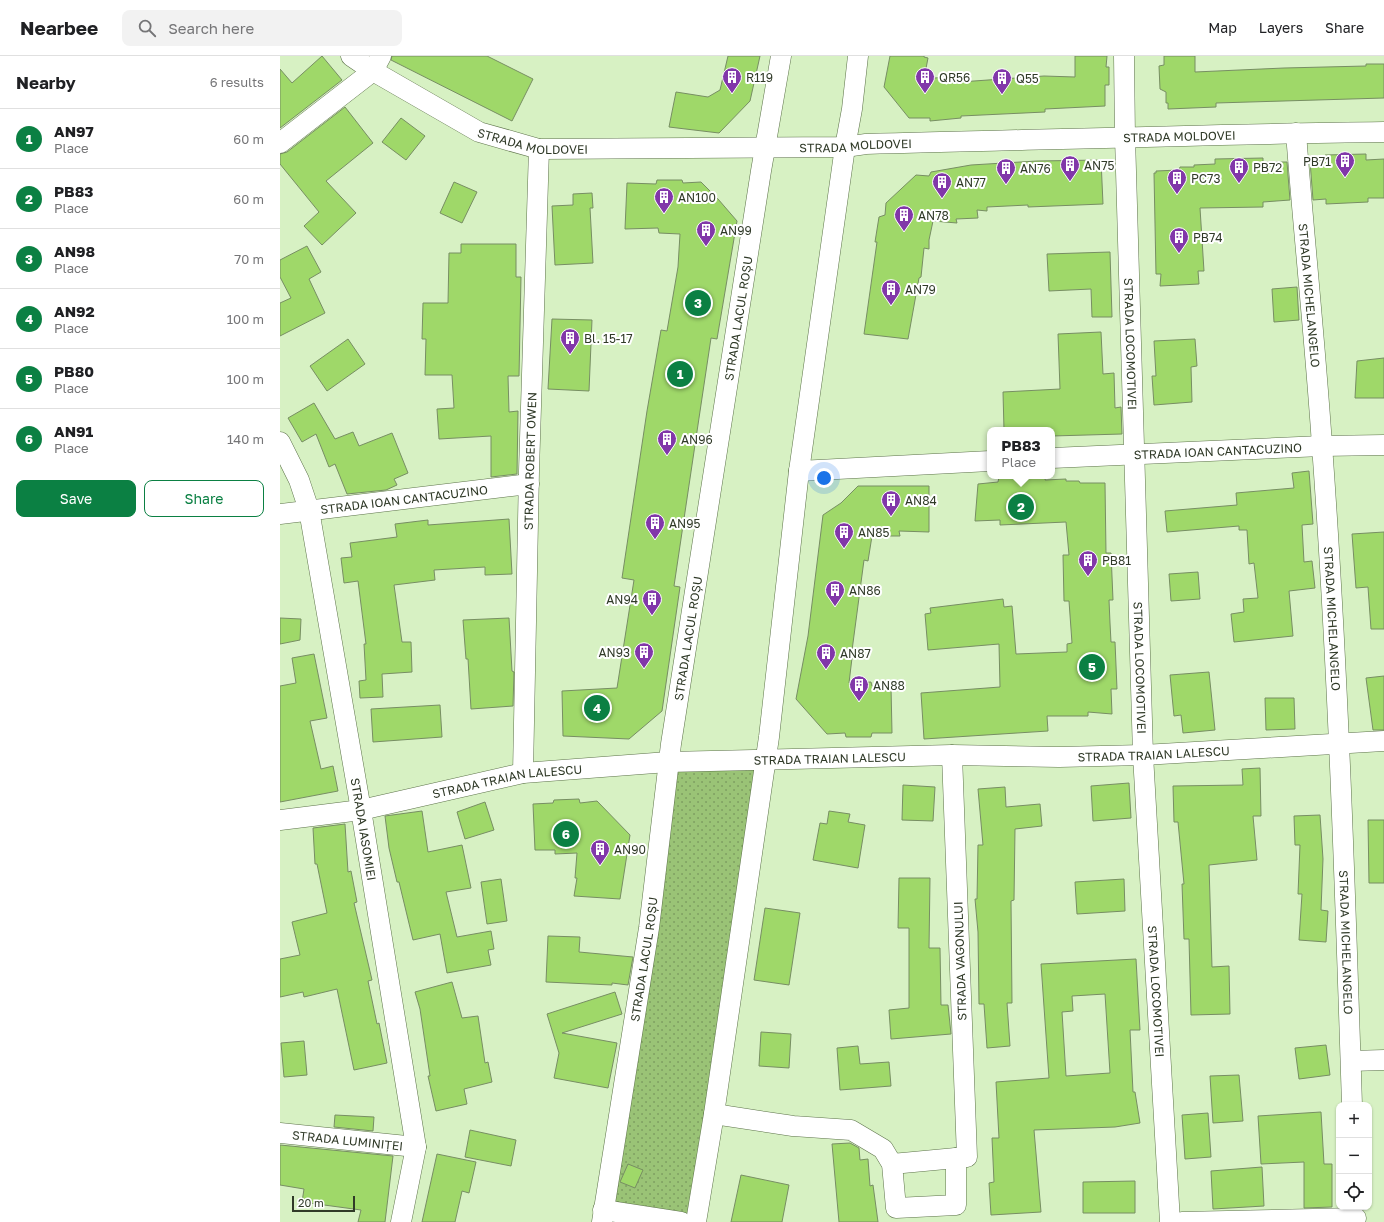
<!DOCTYPE html>
<meta charset="utf-8">
<style>
body{margin:0;font-family:"Golos Text",sans-serif;background:#f2f2f2;color:#202124}
.controls{position:absolute;right:12px;bottom:12px;display:grid;overflow:hidden;border-radius:8px;box-shadow:0 1px 3px #0004}
.controls button{width:36px;height:36px;display:grid;place-items:center;padding:0;border:0;border-bottom:1px solid #e0e0e0;background:#fff;color:#202124;font:20px sans-serif}
.scale{position:absolute;left:12px;bottom:10px;width:63px;box-sizing:border-box;padding-left:4px;border:2px solid #303a28;border-top:0;font-size:11px;line-height:14px;white-space:nowrap;color:#303a28;-webkit-text-stroke:3px #fff;paint-order:stroke}
.you{position:absolute;left:544px;top:422px;width:14px;height:14px;margin:-10px;border:3px solid #fff;border-radius:50%;background:#1a73e8;box-shadow:0 0 0 6px #1a73e833}
.badge{display:grid;place-items:center;width:26px;height:26px;border-radius:50%;background:#0b8043;color:#fff;font-size:13px;font-weight:700}
.pin{position:absolute;translate:-50% -50%;border:2px solid #fff;box-shadow:0 1px 4px #0006}
.popup{position:absolute;left:707px;top:371px;width:68px;height:52px;box-sizing:border-box;display:grid;place-content:center;border-radius:8px;background:#fff;filter:drop-shadow(0 1px 3px #0005);font-size:13px;white-space:nowrap;color:#757577}
.popup b{font-size:15px;color:#202124}
.popup::after{content:'';position:absolute;left:50%;top:100%;margin-left:-8px;border:8px solid transparent;border-top-color:#fff}
.list{margin:0;padding:0;list-style:none}
h2{display:flex;justify-content:space-between;align-items:center;height:52px;margin:0;padding:0 16px;font-size:17px}
h2 small{font-size:13px;font-weight:400;color:#757577}
.list li{display:grid;grid-template-columns:26px 1fr auto;gap:12px;align-items:center;box-sizing:border-box;height:60px;padding:0 16px;border-top:1px solid #e0e0e0}
.list b{display:block;font-size:15px;white-space:nowrap}
.list p{margin:0;font-size:13px;white-space:nowrap;color:#757577}
.list em{font-size:13px;font-style:normal;color:#757577}
.actions{display:flex;gap:8px;padding:12px 16px}
.actions a{flex:1;padding:9px 0;border:1px solid #0b8043;border-radius:8px;text-align:center;font-size:14px;color:#0b8043}
.actions .main{background:#0b8043;color:#fff}
.icon{flex:none;width:22px;height:22px;fill:none;stroke:currentColor;stroke-width:2;stroke-linecap:round;stroke-linejoin:round}
.map{position:relative;flex:none;width:1104px;height:1166px;overflow:hidden}
header{display:flex;align-items:center;gap:24px;box-sizing:border-box;height:56px;padding:0 20px;background:#fff;border-bottom:1px solid #e0e0e0}
header strong{font-size:19px}
nav{display:flex;gap:22px;margin-inline-start:auto;font-size:14px}
.search{width:280px;height:36px;background:#f2f2f2;display:flex;align-items:center;gap:10px;box-sizing:border-box;padding:0 14px;border-radius:8px;color:#757577;font-size:15px}
main{display:flex}
aside{flex:1;background:#fff}
.map>svg:first-child{display:block}
.grass{fill:url(#grass-dots)}
.building{fill:#9fd869;stroke:#778e63;fill-rule:evenodd}
.lines{fill:none;stroke-linecap:round;stroke-linejoin:round}
.minor-casing{stroke:#5d734a;stroke-width:21}
.minor{stroke:#fff;stroke-width:20}
.labels{text-anchor:middle;dominant-baseline:central;stroke-width:4;stroke-linejoin:round;paint-order:stroke}
.poi-label{font-size:12px;fill:#303a28;stroke:#fff;text-anchor:start}
.street-label{font-size:12px;fill:#303a28;stroke:#fff}
</style>
<header>
<strong>Nearbee</strong>
<div class="search"><svg class="icon" aria-label="search" viewBox="0 0 24 24"><circle cx="10" cy="10" r="6"/><path d="M15 15l6 6"/></svg>Search here</div>
<nav><a>Map</a><a>Layers</a><a>Share</a></nav>
</header>
<main>
<aside>
<h2>Nearby<small>6 results</small></h2>
<ul class="list">
<li><span class="badge">1</span><div><b>AN97</b><p>Place</p></div><em>60 m</em></li>
<li><span class="badge">2</span><div><b>PB83</b><p>Place</p></div><em>60 m</em></li>
<li><span class="badge">3</span><div><b>AN98</b><p>Place</p></div><em>70 m</em></li>
<li><span class="badge">4</span><div><b>AN92</b><p>Place</p></div><em>100 m</em></li>
<li><span class="badge">5</span><div><b>PB80</b><p>Place</p></div><em>100 m</em></li>
<li><span class="badge">6</span><div><b>AN91</b><p>Place</p></div><em>140 m</em></li>
</ul>
<div class="actions"><a class="main">Save</a><a>Share</a></div>
</aside>
<div class="map">
<svg width="1104" height="1166" viewBox="0 0 1104 1166">
<defs>
<pattern id="grass-dots" width="8" height="8" patternUnits="userSpaceOnUse"><rect width="8" height="8" fill="#9ac376"/><path d="M2 2h.1M6 6h.1" fill="none" stroke="#7e9f61" stroke-width="1.8" stroke-linecap="round"/></pattern>
</defs>
<rect width="100%" height="100%" fill="#d7f1c3"/>
<path class="grass" d="M485,703l-69,463 -93,-12 65,-448z"/>
<g class="building">
<path d="M42,0l20,24 -62,48v-59l12,14z"/>
<path d="M112,0h95l46,23 -21,42 -121,-61z"/>
<path d="M448,0h32l-10,45 -31,32 -50,-6 7,-35 32,5 12,-7z"/>
<path d="M610,0h34v1l4,1 -4,21 22,-2v6l98,-7 31,1v-21h32l-1,11h3v18h-4v21l-60,3v3l-84,4v2l-31,3v-3h-21l-25,-31z"/>
<path d="M884,0h31v16l89,-4 82,-2v-2h18v34l-168,5v4l-48,2v-6h-2v-11l-6,-3 -1,-23 5,-1z"/>
<path d="M65,51l28,36 -47,38 30,32 -34,32 -18,-19 15,-14 -39,-48v-10l7,-2z"/>
<path d="M121,62l24,18 -19,24 -24,-18z"/>
<path d="M1086,98v6l18,-1v39h-16v4l-42,2v-5l-13,1 -3,-39 15,-1v-5z"/>
<path d="M983,102v4h24l3,38 -27,2v5l-63,1 4,63h-6l1,13 -39,2 1,-12h-5l-2,-101h2v-2l23,-1 1,-3h14v-2l21,-1v-5z"/>
<path d="M821,104l2,44 -75,3v-2l-41,2v4l-10,-1 1,8 -22,1 1,4 -24,-2 -4,19v9l-5,-1 -3,29 -2,1 -11,61 -44,-5 13,-92h-2l4,-25 6,-2 1,-12 30,-28 13,1 2,-4 40,-7 66,-4z"/>
<path d="M377,124h25l1,3 18,-1 17,17 19,22 -20,118 -6,-1 -12,80 -25,168 6,1 -18,124 -33,28 -66,-3 -1,-45 55,-3 17,-108 -12,-2 25,-167 14,-81 6,1 11,-64 2,-33 -21,-1 -1,-5 -33,1 2,-46 29,1z"/>
<path d="M174,126l23,10 -15,31 -22,-10z"/>
<path d="M312,137l1,15h-3l3,55 -38,2 -3,-59 21,-1v-11z"/>
<path d="M181,188h55v33h5l-2,99h-11l1,36 9,-1 -1,63 -26,3v-41l-52,3 -2,-30 17,-1 -2,-33h-27l1,-36h-4l1,-36h25l1,-50h12z"/>
<path d="M27,190l14,26 -12,7 16,34 -45,23v-33l11,-5 -11,-21v-17z"/>
<path d="M830,196l2,65h-20l-1,-28 -42,2 -2,-37z"/>
<path d="M1017,231l2,33 -25,2 -2,-33z"/>
<path d="M272,263l40,1 -3,71 -41,-2z"/>
<path d="M821,276l2,42 11,-1 1,35 6,-1 1,27 -70,2v-6h-48l-1,-38 57,-3 -2,-55z"/>
<path d="M68,283l17,25 -38,27 -17,-25z"/>
<path d="M915,283l2,27 -6,1 1,35 -38,3 -2,-29h4l-2,-35z"/>
<path d="M1104,302v40h-29l2,-37z"/>
<path d="M34,347l21,36 18,-7 6,14 33,-13 16,40 -14,6 3,6 -11,5 -39,4 -12,-30 -6,3 -13,-33 -14,8 -14,-24z"/>
<path d="M1029,415l4,53 -11,1 2,37 8,-1 3,27 -26,3 4,45 -59,6 -3,-28 13,-2 -1,-13 15,-1 -4,-35 -5,1 -2,-34h-8v-4l-72,6 -2,-21 72,-6 -1,-12 58,-5 -2,-15z"/>
<path d="M751,420h15l-1,4 21,-1v2h13l1,2h25l1,70h5l2,47h-4l1,23 1,19h4l2,47h-6l1,25 -24,-2v4h-41l1,15 -124,8 -3,-46 79,-6 -1,-43 -71,6 -3,-36 6,-1 -1,-5 73,-9 1,8 8,-1 4,48 51,-2v-8l5,-1 -3,-42h-5l-1,-46h6l-3,-33 -66,3v-5l-25,1 3,-37 20,-2 1,-5z"/>
<path d="M578,430h71v46l-30,-1 1,5h-28l-4,25 -4,-1 -13,98h1l-3,25 22,-1 1,4 19,1 1,46h-20l-1,4h-25l-1,-4 -18,1 -31,-35 12,-63 15,-121 18,-12z"/>
<path d="M229,463l3,55 -27,1v-8l-51,3 1,10 -41,5 8,57h9l1,30 -30,2 1,23 -23,1 -1,-17 7,-1 -2,-36h2l-8,-63 -14,2 -3,-25 11,-1 -2,-14 47,-6 -2,-13 33,-4v5z"/>
<path d="M1104,476v97h-13l-3,-42 -12,1 -4,-54z"/>
<path d="M918,516l2,27 -29,2 -2,-27z"/>
<path d="M0,562l21,1 -1,21 -20,4z"/>
<path d="M229,562l3,53 2,1 -1,34 -42,3 -3,-50h-2l-3,-39z"/>
<path d="M34,598l13,64 -17,3 11,48 12,-3 5,25 -58,11v-116l16,-3 -4,-25z"/>
<path d="M929,616l6,58 -32,3 -2,-18 -7,1 -4,-41z"/>
<path d="M1104,620v54h-11l-7,-52z"/>
<path d="M985,642h29l1,31 -29,1z"/>
<path d="M160,649l2,32 -69,5 -2,-33z"/>
<path d="M980,712l1,48h-8l4,44 -48,5 3,102 17,-1 1,48 -39,1 -2,-76h-5l-2,-55h2l-6,-62h-4l-1,-36 70,-1 -1,-16z"/>
<path d="M849,727l2,35 -38,3 -2,-35z"/>
<path d="M623,729l32,2 -2,34 -31,-1z"/>
<path d="M725,731l1,20 34,-3 2,22 -27,3 -1,71 -3,1 1,102h-5l3,43 -23,2 -3,-44h-5l-1,-72 -3,-33h2l1,-54h5l-5,-56z"/>
<path d="M299,743l1,4 17,-2 33,34 -10,64 -46,-3 3,-18h-2l2,-25 -22,1v-4h-20l-2,-46 20,-1 1,-3z"/>
<path d="M205,746l9,28 -29,9 -8,-27z"/>
<path d="M142,755l6,41 34,-7 9,43 -25,4 11,45 34,-6 3,18 -6,1 3,15 -44,8 -7,-39 -27,6 -14,-58h-2l-8,-34 -4,-32z"/>
<path d="M549,755l21,3 -2,8 17,3 -7,43 -45,-8 7,-37 7,1z"/>
<path d="M1040,759l3,44 -2,51 7,1 -2,31 -27,-2 3,-46h-4l2,-49h-5l-1,-29z"/>
<path d="M1088,764h16v63h-15z"/>
<path d="M65,768l3,48 3,-1 6,31 -3,1 18,77 -4,1 9,43 2,-1 8,40 -33,7 -17,-81 -33,8 -1,-5 -23,5v-38l20,-4 -8,-33 35,-9 -10,-49h-2l-2,-36z"/>
<path d="M619,822h31l-1,70h11l1,57h7l3,29 -60,5 -2,-29 20,-2v-80h-11z"/>
<path d="M221,823l6,42 -20,3 -6,-42z"/>
<path d="M844,823l1,32 -48,3 -2,-32z"/>
<path d="M485,852l35,5 -11,72 -35,-5z"/>
<path d="M268,880l32,1 -1,15 54,5 -5,28 -16,-2v2l-66,-3z"/>
<path d="M856,903l4,71h-10l3,62h2l5,31 -25,4 -81,3 7,82 -50,3 -2,-32 5,-1 -2,-44h7l-3,-56 53,-4 -8,-114zM825,938l5,79 -44,3 -4,-64 11,-1 -1,-15z"/>
<path d="M172,926l10,36 16,-2 7,47 3,-1 4,20 -28,7 3,15 -31,7 -8,-35h2l-10,-67 -5,-17z"/>
<path d="M335,936l7,22 -60,19 55,10 -9,45 -54,-10 5,-25 -12,-39z"/>
<path d="M481,976l30,2 -2,34 -30,-2z"/>
<path d="M24,985l3,34 -23,2 -3,-34z"/>
<path d="M1046,989l4,30 -31,4 -4,-31z"/>
<path d="M578,990l2,18 29,-2 2,24 -51,4 -3,-42z"/>
<path d="M959,1019l4,46 -30,2 -3,-47z"/>
<path d="M1041,1056l3,52h8v43l-28,1v-46l-43,2 -3,-48z"/>
<path d="M928,1057l3,44 -26,2 -3,-44z"/>
<path d="M55,1059l39,2 -1,14 -39,-4z"/>
<path d="M190,1074l46,10 -5,26 -46,-9z"/>
<path d="M570,1087l9,5 1,12 8,-1 2,27 3,-1 5,37h-39l-7,-78z"/>
<path d="M0,1089l113,11 -8,66h-27l3,-12 -59,-8 2,-13 -24,-4z"/>
<path d="M157,1098l39,8 -7,31 -7,-2 -7,31h-33z"/>
<path d="M348,1108l15,6 -8,18 -15,-6z"/>
<path d="M982,1111l2,39 -51,3 -2,-38z"/>
<path d="M461,1119l48,10 -7,37h-51z"/>
<path d="M855,1125v32h-52v-31z"/>
</g>
<g class="lines">
<defs>
<g id="minor">
<path id="s1" d="M71,0l22,15 106,61 60,17 306,-2 21,-3c173,-4 345,-10 518,-12"/>
<path id="s2" d="M844,0l1,81 18,618 27,467"/>
<path id="s3" d="M1016,77c8,104 19,208 26,312 16,220 23,440 30,660"/>
<path d="M0,87l93,-72 8,-15"/>
<path id="s4" d="M0,386l19,38 10,30 52,300 55,337 -15,75"/>
<path id="s5" d="M772,402l270,-12 62,-1"/>
<path d="M519,415l191,-10"/>
<path id="s6" d="M0,458l249,-30"/>
<path id="s7" d="M243,717l6,-302 10,-322"/>
<path id="s8" d="M0,764l81,-10 162,-37 145,-11 284,-7 107,2 84,-2 241,-14"/>
<path d="M1071,1005l33,-1"/>
<path d="M434,1058l79,12 58,4 32,19 9,15 4,44 60,-3v-47l11,-1 -15,-402"/>
<path id="s9" d="M0,1077l136,14"/>
<path d="M612,1108l64,-6"/>
<path d="M323,1154l78,12"/>
<path id="s10" d="M322,1166l47,-294 22,-184 90,-573 20,-115"/>
<path d="M416,1166l18,-108 55,-377 30,-266 46,-324 7,-38 6,-53"/>
<path d="M902,1166l174,-4"/>
</g>
</defs>
<use href="#minor" class="minor-casing"/>
<use href="#minor" class="minor"/>
</g>
<defs>
<symbol id="building-pin" viewBox="-11 -11 22 30"><path d="M0 17L-7.5 6A9.5 9.5 0 1 1 7.5 6Z" fill="#8137a9" stroke="#fff"/><path d="M-4-6H4V6H1V3H-1V6H-4ZM-2.5-4.3h1.7v1.8h-1.7ZM.8-4.3h1.7v1.8H.8ZM-2.5-1h1.7V.8h-1.7ZM.8-1h1.7V.8H.8Z" fill="#fff"/></symbol>
</defs>
<g fill-rule="evenodd">
<use href="#building-pin" x="441" y="10" width="22" height="30"/>
<use href="#building-pin" x="634" y="10" width="22" height="30"/>
<use href="#building-pin" x="711" y="11" width="22" height="30"/>
<use href="#building-pin" x="1054" y="94" width="22" height="30"/>
<use href="#building-pin" x="779" y="98" width="22" height="30"/>
<use href="#building-pin" x="948" y="100" width="22" height="30"/>
<use href="#building-pin" x="715" y="101" width="22" height="30"/>
<use href="#building-pin" x="886" y="111" width="22" height="30"/>
<use href="#building-pin" x="651" y="115" width="22" height="30"/>
<use href="#building-pin" x="373" y="130" width="22" height="30"/>
<use href="#building-pin" x="613" y="148" width="22" height="30"/>
<use href="#building-pin" x="415" y="163" width="22" height="30"/>
<use href="#building-pin" x="888" y="170" width="22" height="30"/>
<use href="#building-pin" x="600" y="222" width="22" height="30"/>
<use href="#building-pin" x="279" y="271" width="22" height="30"/>
<use href="#building-pin" x="376" y="372" width="22" height="30"/>
<use href="#building-pin" x="600" y="433" width="22" height="30"/>
<use href="#building-pin" x="364" y="456" width="22" height="30"/>
<use href="#building-pin" x="553" y="465" width="22" height="30"/>
<use href="#building-pin" x="797" y="493" width="22" height="30"/>
<use href="#building-pin" x="544" y="523" width="22" height="30"/>
<use href="#building-pin" x="361" y="532" width="22" height="30"/>
<use href="#building-pin" x="353" y="585" width="22" height="30"/>
<use href="#building-pin" x="535" y="586" width="22" height="30"/>
<use href="#building-pin" x="568" y="618" width="22" height="30"/>
<use href="#building-pin" x="309" y="782" width="22" height="30"/>
</g>
<g class="labels">
<g class="poi-label">
<text x="466" y="21">R119</text>
<text x="659" y="21">QR56</text>
<text x="736" y="22">Q55</text>
<text x="1051" y="105" text-anchor="end">PB71</text>
<text x="804" y="109">AN75</text>
<text x="973" y="111">PB72</text>
<text x="740" y="112">AN76</text>
<text x="911" y="122">PC73</text>
<text x="676" y="126">AN77</text>
<text x="398" y="141">AN100</text>
<text x="638" y="159">AN78</text>
<text x="440" y="174">AN99</text>
<text x="913" y="181">PB74</text>
<text x="625" y="233">AN79</text>
<text x="304" y="282">Bl. 15-17</text>
<text x="401" y="383">AN96</text>
<text x="625" y="444">AN84</text>
<text x="389" y="467">AN95</text>
<text x="578" y="476">AN85</text>
<text x="822" y="504">PB81</text>
<text x="569" y="534">AN86</text>
<text x="358" y="543" text-anchor="end">AN94</text>
<text x="350" y="596" text-anchor="end">AN93</text>
<text x="560" y="597">AN87</text>
<text x="593" y="629">AN88</text>
<text x="334" y="793">AN90</text>
</g>
<g class="street-label">
<text stroke="none"><textPath href="#s1" startOffset="852">STRADA MOLDOVEI</textPath></text>
<text stroke="none"><textPath href="#s1" startOffset="204">STRADA MOLDOVEI</textPath></text>
<text stroke="none"><textPath href="#s1" startOffset="528">STRADA MOLDOVEI</textPath></text>
<text stroke="none"><textPath href="#s3" startOffset="163">STRADA MICHELANGELO</textPath></text>
<text stroke="none"><textPath href="#s10" startOffset="914">STRADA LACUL ROȘU</textPath></text>
<text stroke="none"><textPath href="#s2" startOffset="288">STRADA LOCOMOTIVEI</textPath></text>
<text stroke="none"><textPath href="#s5" startOffset="166">STRADA IOAN CANTACUZINO</textPath></text>
<text stroke="none"><textPath href="#s7" startOffset="312">STRADA ROBERT OWEN</textPath></text>
<text stroke="none"><textPath href="#s6" startOffset="125">STRADA IOAN CANTACUZINO</textPath></text>
<text stroke="none"><textPath href="#s3" startOffset="487">STRADA MICHELANGELO</textPath></text>
<text stroke="none"><textPath href="#s10" startOffset="590">STRADA LACUL ROȘU</textPath></text>
<text stroke="none"><textPath href="#s2" startOffset="612">STRADA LOCOMOTIVEI</textPath></text>
<text stroke="none"><textPath href="#s8" startOffset="879">STRADA TRAIAN LALESCU</textPath></text>
<text stroke="none"><textPath href="#s8" startOffset="555">STRADA TRAIAN LALESCU</textPath></text>
<text stroke="none"><textPath href="#s8" startOffset="231">STRADA TRAIAN LALESCU</textPath></text>
<text stroke="none"><textPath href="#s4" startOffset="398">STRADA IASOMIEI</textPath></text>
<text stroke="none"><textPath href="#s3" startOffset="811">STRADA MICHELANGELO</textPath></text>
<text stroke="none"><textPath href="#s10" startOffset="266">STRADA LACUL ROȘU</textPath></text>
<text transform="translate(680 905) rotate(-92)">STRADA VAGONULUI</text>
<text stroke="none"><textPath href="#s2" startOffset="936">STRADA LOCOMOTIVEI</textPath></text>
<text stroke="none"><textPath href="#s9" startOffset="68">STRADA LUMINIȚEI</textPath></text>
</g>
</g>
</svg>
<div class="controls">
<button>+</button>
<button>−</button>
<button><svg class="icon" aria-label="locate" viewBox="0 0 24 24"><circle cx="12" cy="12" r="6"/><path d="M12 2v4M12 18v4M2 12h4M18 12h4"/></svg></button>
</div>
<div class="scale">20 m</div>
<div class="you"></div>
<div class="pin badge" style="left:400px;top:318px">1</div>
<div class="pin badge" style="left:741px;top:451px">2</div>
<div class="popup"><b>PB83</b>Place</div>
<div class="pin badge" style="left:418px;top:247px">3</div>
<div class="pin badge" style="left:317px;top:652px">4</div>
<div class="pin badge" style="left:812px;top:611px">5</div>
<div class="pin badge" style="left:286px;top:778px">6</div>
</div>
</main>
